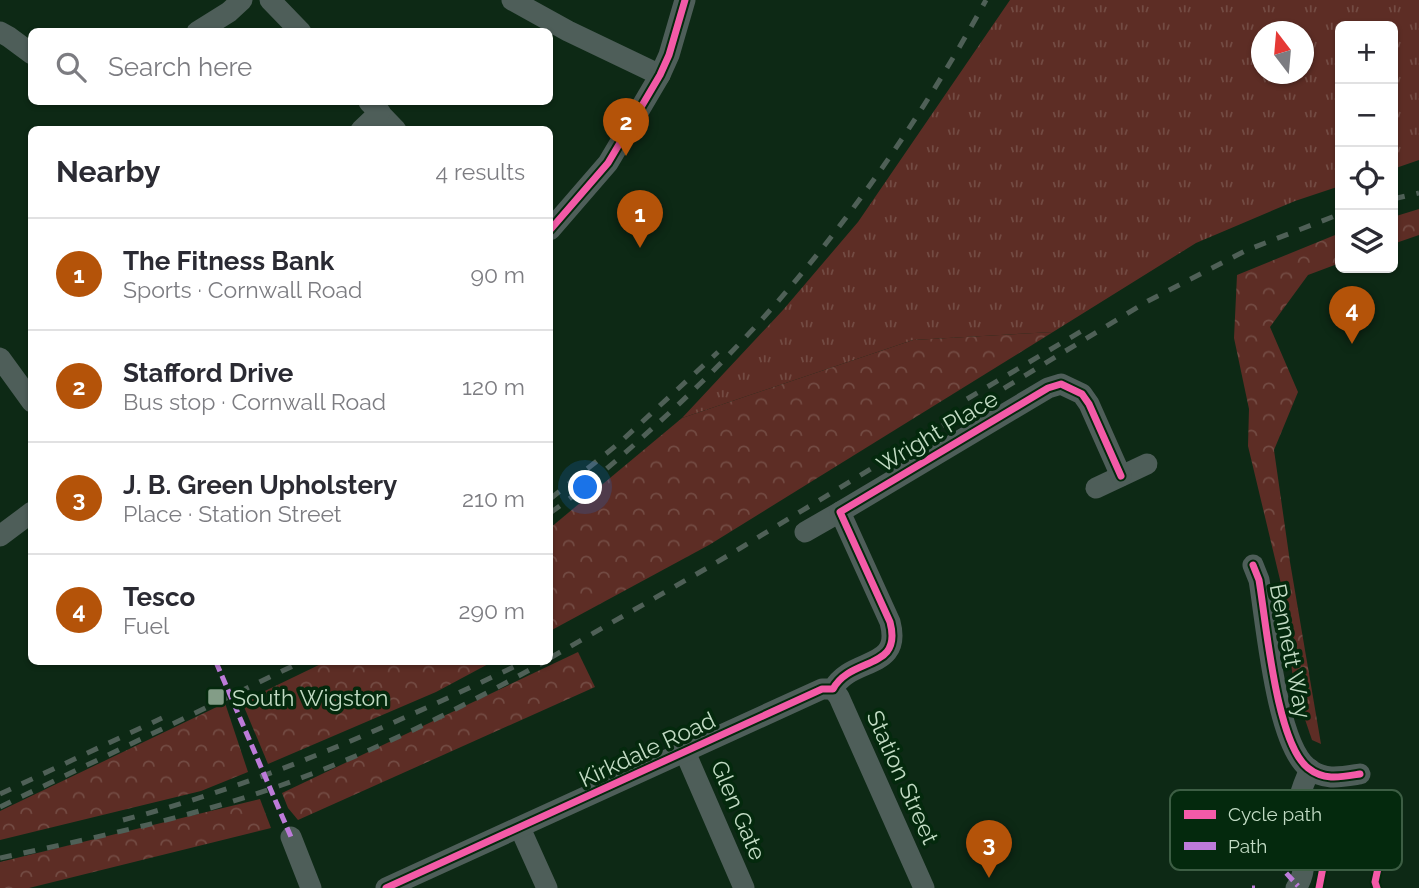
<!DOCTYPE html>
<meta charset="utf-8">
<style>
body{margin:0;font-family:Raleway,sans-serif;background:#f2f2f3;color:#2b2b33}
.controls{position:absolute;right:21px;top:21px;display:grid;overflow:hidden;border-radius:10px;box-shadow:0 2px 5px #0004}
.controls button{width:63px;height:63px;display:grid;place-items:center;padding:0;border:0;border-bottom:2px solid #e1e1e2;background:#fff;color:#2b2b33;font:35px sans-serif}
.compass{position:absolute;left:1251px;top:21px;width:63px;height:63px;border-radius:50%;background:#fff;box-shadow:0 2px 5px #0004;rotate:344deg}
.you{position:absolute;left:586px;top:488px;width:24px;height:24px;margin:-18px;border:5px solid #fff;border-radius:50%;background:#1a73e8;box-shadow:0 0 0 10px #1a73e833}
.badge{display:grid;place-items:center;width:46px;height:46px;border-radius:50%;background:#b45309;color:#fff;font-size:23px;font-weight:700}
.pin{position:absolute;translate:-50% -58px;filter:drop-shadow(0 2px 4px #0008)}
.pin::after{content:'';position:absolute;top:37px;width:24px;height:21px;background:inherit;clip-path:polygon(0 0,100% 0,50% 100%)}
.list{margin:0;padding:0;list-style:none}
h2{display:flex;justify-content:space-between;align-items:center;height:91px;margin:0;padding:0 28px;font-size:30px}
h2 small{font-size:23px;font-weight:400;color:#7c7c81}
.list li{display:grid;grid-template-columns:46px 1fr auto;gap:21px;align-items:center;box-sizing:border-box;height:112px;padding:0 28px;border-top:2px solid #e1e1e2}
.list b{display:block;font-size:26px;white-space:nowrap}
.list p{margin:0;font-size:23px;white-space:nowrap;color:#7c7c81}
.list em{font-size:23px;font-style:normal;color:#7c7c81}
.icon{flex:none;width:38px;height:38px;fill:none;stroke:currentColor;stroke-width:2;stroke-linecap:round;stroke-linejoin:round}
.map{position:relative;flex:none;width:1419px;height:888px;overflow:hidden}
.search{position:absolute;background:#fff;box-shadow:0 2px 5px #0004;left:28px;top:28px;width:525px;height:77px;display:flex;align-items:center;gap:18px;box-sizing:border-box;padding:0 24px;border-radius:10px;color:#7c7c81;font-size:26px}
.panel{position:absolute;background:#fff;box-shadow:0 2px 5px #0004;left:28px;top:126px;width:525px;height:539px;border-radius:10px}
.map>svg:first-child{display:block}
.grass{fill:url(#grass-tufts);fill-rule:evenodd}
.forest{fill:url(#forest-crowns)}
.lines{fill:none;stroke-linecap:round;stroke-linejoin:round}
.street{stroke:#4e5e59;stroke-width:21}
.rail{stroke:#4f6057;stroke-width:5;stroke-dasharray:12 12;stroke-linecap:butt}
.quiet{stroke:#bd7bd9;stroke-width:5;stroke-dasharray:10 5;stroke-linecap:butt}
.cycleway-casing{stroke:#04290d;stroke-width:11}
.cycleway{stroke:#f35aa7;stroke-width:7}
.poi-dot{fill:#839d87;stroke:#04290d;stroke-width:2.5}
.labels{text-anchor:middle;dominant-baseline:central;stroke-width:7;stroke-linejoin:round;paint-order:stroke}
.street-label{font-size:23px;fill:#c2dbc4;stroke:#04290d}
.poi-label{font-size:23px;fill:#c2dbc4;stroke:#04290d;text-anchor:start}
.key{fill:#04290d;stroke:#3d5e44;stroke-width:2}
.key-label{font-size:19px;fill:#c2dbc4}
</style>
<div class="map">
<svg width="1419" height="888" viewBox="0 0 1419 888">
<defs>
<pattern id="grass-tufts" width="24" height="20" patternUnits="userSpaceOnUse" patternTransform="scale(1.75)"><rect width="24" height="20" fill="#5d2d25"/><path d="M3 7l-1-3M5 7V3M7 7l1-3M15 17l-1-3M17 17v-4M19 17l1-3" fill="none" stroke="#734b43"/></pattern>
<pattern id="forest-crowns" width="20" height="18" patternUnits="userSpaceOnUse" patternTransform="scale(1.75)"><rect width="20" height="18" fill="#5d2d25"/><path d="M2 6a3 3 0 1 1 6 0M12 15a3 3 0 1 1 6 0" fill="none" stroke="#734b43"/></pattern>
</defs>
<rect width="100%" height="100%" fill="#0d2915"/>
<path class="grass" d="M1010,0h409v160l-26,9v-143h-53v160l-45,15 -99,42 -143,89 -140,8 -231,78 101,-108 75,-88zM1262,32h42v42h-42z"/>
<g class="forest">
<path d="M1419,209v26l-26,9v-27z"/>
<path d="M1340,233v30l-32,12 -38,52 28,65 -24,58 16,112 31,182 -9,-4 -18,-53 -12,-99 -34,-142 1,-37 -15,-71 3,-63z"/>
<path d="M1053,332l-344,213 -159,86v-103l132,-110 231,-78z"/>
<path d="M578,652l17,35 -297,133 -10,-12 -6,-15z"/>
<path d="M325,662h167l-56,30 -168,72 -26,-62z"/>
<path d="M225,703l23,69 -47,19 -201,49v-29z"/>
<path d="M260,799l11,29 -242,60h-29v-26z"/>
</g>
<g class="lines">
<g class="street">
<path d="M270,0l31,32"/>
<path d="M512,0l56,31 92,44"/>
<path d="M0,32l9,5 23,17"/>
<path d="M197,32l32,-20 13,-12"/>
<path d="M369,102l27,28"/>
<path d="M361,130l19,-18"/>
<path d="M550,230l58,-67 19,-32 33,-56 9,-20 16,-55"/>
<path d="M0,358l32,44"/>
<path d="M1096,488l51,-24"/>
<path d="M805,532l35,-20"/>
<path d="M0,536l32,-24"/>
<path d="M1253,565l6,15c7,41 17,163 49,188 16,13 33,9 52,6"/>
<path d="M833,689l6,8 85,191"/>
<path d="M685,752l59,136"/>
<path d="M520,828l27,60"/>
<path d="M291,837l20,51"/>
<path d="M386,888l436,-199h11c18,-33 70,-18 57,-67l-50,-110 208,-124 13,-4 21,10 7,10 32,72"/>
<path d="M1296,888c17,-24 1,-54 2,-82 1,-13 7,-25 12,-37"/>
</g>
<g class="rail">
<path d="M1393,199l26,-6"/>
<path d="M967,399l118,-70"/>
<path d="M550,499l68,-55 100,-92"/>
<path d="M550,513c37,-26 72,-57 106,-88 135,-121 243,-266 330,-425"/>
<path d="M550,658l164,-94 434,-263 99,-51 93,-36"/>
<path d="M0,794l162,-76"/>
<path d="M0,807l301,-145"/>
<path d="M123,820c140,-36 271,-96 401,-158"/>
<path d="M0,858c94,-20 188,-40 279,-72 91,-32 180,-77 265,-124"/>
</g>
<g class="quiet">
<path d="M216,662l75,175"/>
<path d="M1266,851l32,35"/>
<path d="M1252,888h3"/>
</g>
<defs>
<g id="cycleway">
<path d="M550,230l58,-67 19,-32 33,-56 9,-20 16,-55"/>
<path d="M1253,565l6,15c7,41 17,163 49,188 16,13 33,9 52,6"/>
<path d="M386,888l436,-199h11c18,-33 70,-18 57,-67l-50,-110 208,-124 13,-4 21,10 7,10 32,72"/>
<path d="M1319,888l11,-57 26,5 -4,18 28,5 -5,23 2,6"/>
</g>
</defs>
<use href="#cycleway" class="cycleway-casing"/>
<use href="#cycleway" class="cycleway"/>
</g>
<rect class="poi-dot" x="207" y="688" width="18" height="18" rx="3.5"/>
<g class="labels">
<g class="street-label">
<text transform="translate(937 431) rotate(-31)">Wright Place</text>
<text transform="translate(1291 651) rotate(79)">Bennett Way</text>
<text transform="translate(647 749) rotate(-25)">Kirkdale Road</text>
<text transform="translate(903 777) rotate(66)">Station Street</text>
<text transform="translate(739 810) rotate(67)">Glen Gate</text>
</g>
<g class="poi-label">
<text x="232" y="697">South Wigston</text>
</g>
</g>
<rect x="1170" y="790" width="232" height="80" rx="10" class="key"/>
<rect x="1184" y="810" width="32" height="9" fill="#f35aa7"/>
<rect x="1184" y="842" width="32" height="8" fill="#bd7bd9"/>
<g class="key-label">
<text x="1228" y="821">Cycle path</text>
<text x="1228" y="853">Path</text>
</g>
</svg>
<div class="controls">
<button>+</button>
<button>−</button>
<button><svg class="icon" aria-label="locate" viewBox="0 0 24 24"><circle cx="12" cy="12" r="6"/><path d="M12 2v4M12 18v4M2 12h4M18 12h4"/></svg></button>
<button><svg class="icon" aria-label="layers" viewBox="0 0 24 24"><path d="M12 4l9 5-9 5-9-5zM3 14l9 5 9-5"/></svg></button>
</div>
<svg class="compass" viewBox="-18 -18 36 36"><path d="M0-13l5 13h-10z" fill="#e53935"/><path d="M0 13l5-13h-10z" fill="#7c7c81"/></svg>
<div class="you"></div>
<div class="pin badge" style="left:640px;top:248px">1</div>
<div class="pin badge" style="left:626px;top:156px">2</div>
<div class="pin badge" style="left:989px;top:878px">3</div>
<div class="pin badge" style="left:1352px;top:344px">4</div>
<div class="search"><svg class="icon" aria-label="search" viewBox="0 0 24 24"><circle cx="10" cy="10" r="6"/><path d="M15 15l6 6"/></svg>Search here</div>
<section class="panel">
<h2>Nearby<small>4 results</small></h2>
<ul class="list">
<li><span class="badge">1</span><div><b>The Fitness Bank</b><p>Sports · Cornwall Road</p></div><em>90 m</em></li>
<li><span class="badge">2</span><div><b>Stafford Drive</b><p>Bus stop · Cornwall Road</p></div><em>120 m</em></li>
<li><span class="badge">3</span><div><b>J. B. Green Upholstery</b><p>Place · Station Street</p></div><em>210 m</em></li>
<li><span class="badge">4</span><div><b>Tesco</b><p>Fuel</p></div><em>290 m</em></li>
</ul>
</section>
</div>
